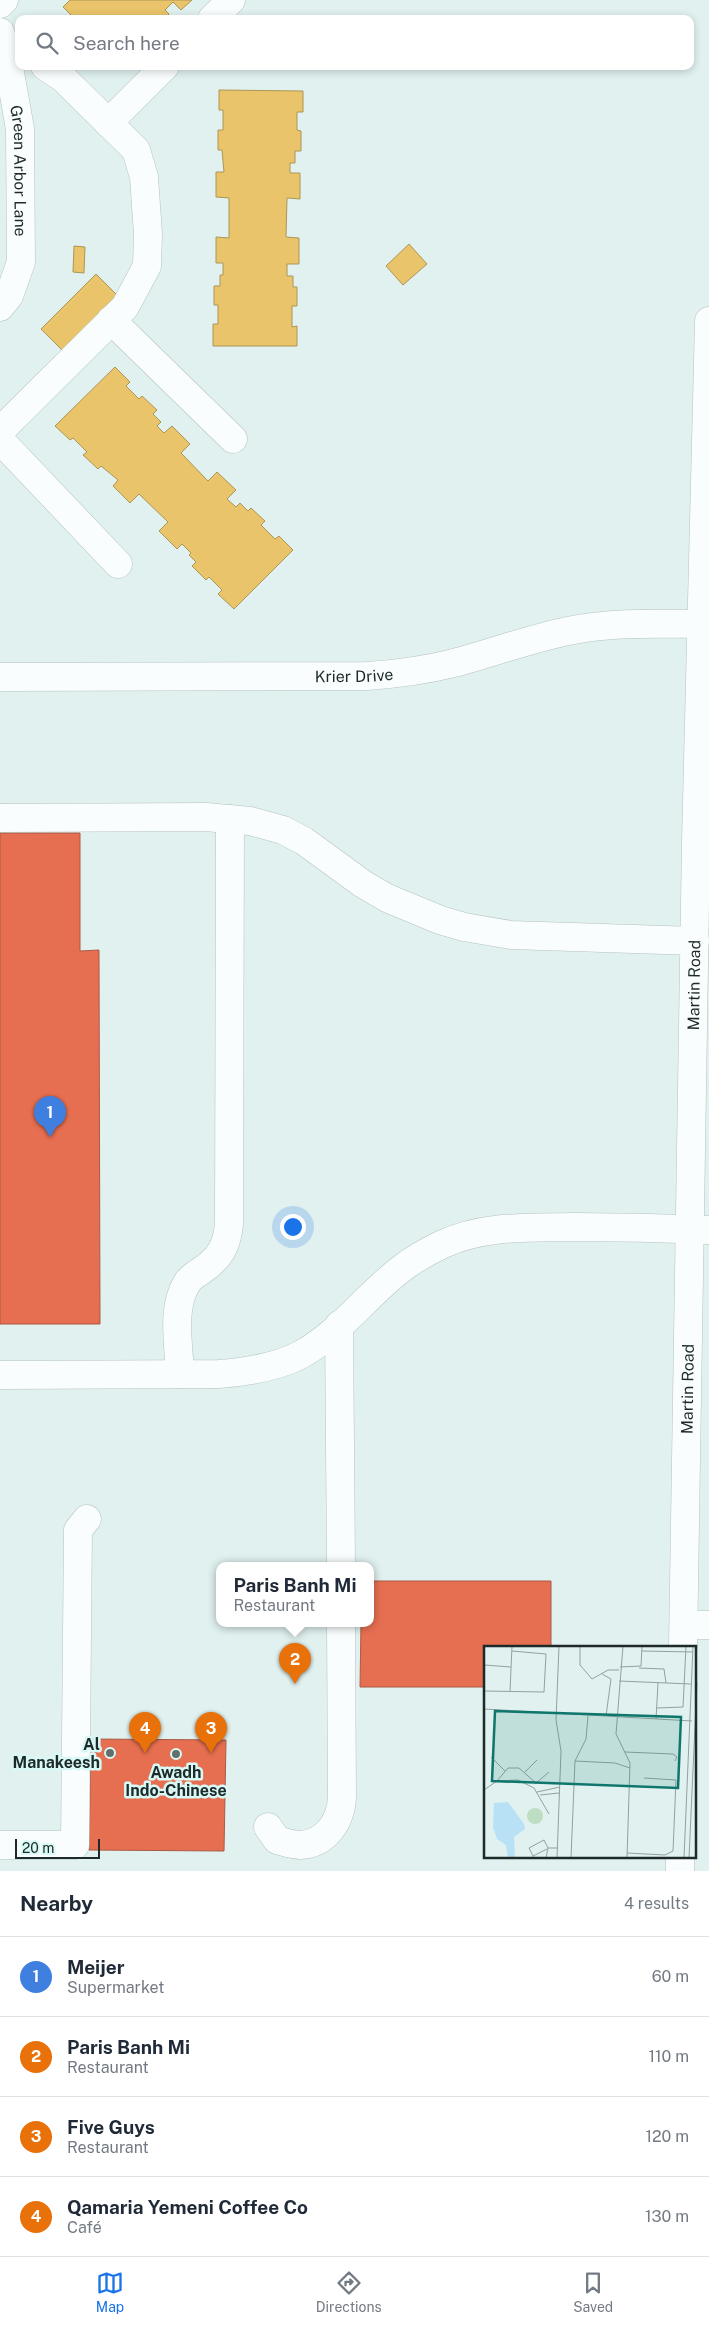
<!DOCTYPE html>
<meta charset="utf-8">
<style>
body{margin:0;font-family:"Public Sans",sans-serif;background:#f2f2f3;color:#1f2937}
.scale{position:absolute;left:15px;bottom:12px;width:85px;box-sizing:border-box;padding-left:5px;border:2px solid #1d2a29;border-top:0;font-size:14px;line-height:18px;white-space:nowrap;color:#1d2a29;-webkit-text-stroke:4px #d8f9f5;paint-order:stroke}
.you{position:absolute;left:292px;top:1226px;width:18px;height:18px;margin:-12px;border:4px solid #fff;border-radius:50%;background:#1a73e8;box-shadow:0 0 0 8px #1a73e833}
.badge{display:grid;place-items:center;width:32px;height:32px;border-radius:50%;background:#1a73e8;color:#fff;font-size:16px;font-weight:700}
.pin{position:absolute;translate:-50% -41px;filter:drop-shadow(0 1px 2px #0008)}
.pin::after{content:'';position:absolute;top:26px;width:18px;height:15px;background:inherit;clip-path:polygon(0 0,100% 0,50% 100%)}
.popup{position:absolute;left:216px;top:1562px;width:158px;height:65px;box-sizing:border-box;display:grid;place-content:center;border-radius:10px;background:#fff;filter:drop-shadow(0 1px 4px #0005);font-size:16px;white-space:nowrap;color:#747a83}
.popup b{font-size:19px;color:#1f2937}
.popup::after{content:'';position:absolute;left:50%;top:100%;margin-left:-10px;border:10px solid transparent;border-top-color:#fff}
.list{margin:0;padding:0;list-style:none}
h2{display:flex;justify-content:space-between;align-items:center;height:65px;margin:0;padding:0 20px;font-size:21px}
h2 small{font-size:16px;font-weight:400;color:#747a83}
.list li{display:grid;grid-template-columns:32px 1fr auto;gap:15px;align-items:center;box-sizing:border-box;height:80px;padding:0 20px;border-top:1px solid #e0e1e3}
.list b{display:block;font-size:19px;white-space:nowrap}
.list p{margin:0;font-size:16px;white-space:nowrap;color:#747a83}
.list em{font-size:16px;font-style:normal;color:#747a83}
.icon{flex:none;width:28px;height:28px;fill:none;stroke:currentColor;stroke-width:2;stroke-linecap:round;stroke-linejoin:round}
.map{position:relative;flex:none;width:709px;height:1871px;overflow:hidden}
.search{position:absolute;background:#fff;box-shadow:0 2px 8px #0003;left:15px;right:15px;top:15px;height:55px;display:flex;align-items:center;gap:12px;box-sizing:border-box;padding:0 18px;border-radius:10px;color:#747a83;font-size:19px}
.sheet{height:385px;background:#fff}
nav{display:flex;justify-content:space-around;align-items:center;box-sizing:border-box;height:70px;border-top:1px solid #e0e1e3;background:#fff;font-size:14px;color:#747a83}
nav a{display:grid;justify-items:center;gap:2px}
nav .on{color:#1a73e8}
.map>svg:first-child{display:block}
.homes{fill:#e9c46a;stroke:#ac9656}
.shops{fill:#e76f51;stroke:#aa5a45}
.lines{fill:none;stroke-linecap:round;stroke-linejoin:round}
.minor-casing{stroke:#b5c2c1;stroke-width:29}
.minor{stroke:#fafdfd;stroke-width:28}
.poi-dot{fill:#61706e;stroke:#d8f9f5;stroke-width:2}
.labels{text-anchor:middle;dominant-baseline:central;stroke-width:5;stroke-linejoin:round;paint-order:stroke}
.street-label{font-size:16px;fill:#1d2a29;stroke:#d8f9f5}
.poi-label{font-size:16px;font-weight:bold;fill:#1d2a29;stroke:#d8f9f5;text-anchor:end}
.inset-road{fill:none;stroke:#92a1a0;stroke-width:1}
.view{fill:#0f766e;fill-opacity:0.15;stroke:#0f766e;stroke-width:2.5}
.inset-edge{fill:none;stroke:#1d2a29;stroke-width:2.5}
</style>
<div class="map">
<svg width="709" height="1871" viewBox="0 0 709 1871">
<rect width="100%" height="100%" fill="#e0f1ef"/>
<g class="homes">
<path d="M70,0h122l-11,10 -8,-8 -8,8 4,4 -5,5h-89l-12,-12z"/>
<path d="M219,90l84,1v21h-6v18l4,1v20h-6v12h-5v10h10v26l-13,-1 -1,39 13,1v26h-12v12h6v11h4v19h-5v21l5,-1v20h-84v-22h5v-19h-4v-19h6v-11h3v-12h-7v-26l13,1v-40l-13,-1v-25h8l-2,-22h-4v-20h5v-20h-4z"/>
<path d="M409,244l18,20 -24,21 -17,-19z"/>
<path d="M74,246l11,1 -1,26 -11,-1z"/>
<path d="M96,274l21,21 -55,55 -21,-21z"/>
<path d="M115,367l15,15 -4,4 13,13 3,-3 15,14 -4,4 8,8 -4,4 7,7 8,-7 18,18 -9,9 27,28 9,-9 19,18 -9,9 9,8 4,-4 8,8 3,-3 14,13 -4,4 14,14 4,-3 14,14 -59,59 -16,-15 4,-4 -13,-13 -3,3 -14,-14 4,-4 -7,-7 2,-2 -9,-9 -5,5 -18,-18 9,-9 -29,-28 -9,9 -17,-17 5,-6 -17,-14 -3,3 -15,-14 4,-3 -14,-14 -3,2 -15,-14z"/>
</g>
<g class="shops">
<path d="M0,833h80v118l19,-1 1,374h-100z"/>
<path d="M370,1581h181v66h-66v40h-125l1,-64h9z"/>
<path d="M91,1739l135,1 -2,111 -135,-1z"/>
</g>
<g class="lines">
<defs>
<g id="minor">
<path d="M0,4l4,-4"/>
<path d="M212,19l19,-19"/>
<path id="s1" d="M0,32l6,18 14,79 1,133 -12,34 -9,11"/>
<path d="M108,123l57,-57"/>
<path d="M111,320l122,119"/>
<path d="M0,431l125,-124 22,-41 1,-32 -4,-57 -8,-27 -73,-72 -18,-12"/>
<path d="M0,440l118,124"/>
<path id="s2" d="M0,677l367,-1c30,-2 59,-6 87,-13 38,-10 75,-24 114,-32 47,-10 94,-7 141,-7"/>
<path d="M0,818l206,-1 44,4 33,9 21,11 59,43 24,14 53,22 24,7 47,8 184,6"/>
<path d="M339,1325l2,240"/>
<path d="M180,1374c-1,-28 -9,-66 7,-91 3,-5 9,-9 14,-12 19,-13 26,-25 28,-47l1,-405"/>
<path d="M0,1375l219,-1c26,-2 58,-7 81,-19 39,-21 66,-59 101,-86 13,-10 27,-18 42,-25 41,-19 86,-16 130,-17 45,0 91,1 136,3"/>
<path d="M684,1625h25"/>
<path id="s3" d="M683,1647l13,-806 13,-520"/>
<path d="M268,1827l9,13c7,2 15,5 23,5 26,-1 41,-24 42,-48l-1,-174"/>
<path d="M0,1845h75l3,-315 9,-11"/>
<path d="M680,1871v-14"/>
</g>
</defs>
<use href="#minor" class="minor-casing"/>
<use href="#minor" class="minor"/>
</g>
<g class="poi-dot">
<circle cx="110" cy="1753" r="5"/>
<circle cx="176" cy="1754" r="5"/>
</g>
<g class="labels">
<g class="street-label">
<text stroke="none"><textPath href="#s1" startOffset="141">Green Arbor Lane</textPath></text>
<text stroke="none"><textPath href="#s2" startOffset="354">Krier Drive</textPath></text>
<text stroke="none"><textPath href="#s3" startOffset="662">Martin Road</textPath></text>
<text stroke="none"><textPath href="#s3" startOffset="258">Martin Road</textPath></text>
</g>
<g class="poi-label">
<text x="100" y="1744">Al<tspan x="100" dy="18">Manakeesh</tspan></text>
<text x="176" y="1772" text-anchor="middle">Awadh<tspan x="176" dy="18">Indo-Chinese</tspan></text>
</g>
</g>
<g transform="translate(484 1646)">
<rect width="212" height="212" fill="#e0f1ef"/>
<path d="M43 170a8 8 0 1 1 16 0a8 8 0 1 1-16 0Z" fill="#bedec4"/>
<path d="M24,156l16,22 1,5 -11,8 1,21h-7l-2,-13 -9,-6 -4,-12 1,-24z" fill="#b8e1f6"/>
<path class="inset-road" d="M96,0v19l12,14 16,-9h11M139,0l-7,88 14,29 -3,95M158,5l51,1M0,19l27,2M136,21l21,-1 1,-20M155,22l25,1 2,14M118,28l9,5 -5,37M135,35l72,3M0,45l60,1 2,-38 -34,-3M26,46l2,-46M173,62l26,-1 3,-61M0,63l208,12M172,73l2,-36M141,106l48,2 4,3 -2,4M7,111l14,14M91,115l40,2 15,5M41,126l12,-12M13,135l11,-13h11l17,15M51,138l14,-12M0,144l13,-9 21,-1 16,8 15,26M53,146l23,-5M56,149l19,-2M143,207l38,2 8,-4 3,-71 -32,-2M49,210l14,-7M50,212l-5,-10 15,-8 4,8M62,212l2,-10h9M73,212l4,-107 -5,-31 3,-74M87,212l4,-97 11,-22 2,-23M200,212l9,-212M205,212l8,-176"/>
<path class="view" d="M11,65l186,6 -3,71 -186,-7z"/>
<rect width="212" height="212" class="inset-edge"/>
</g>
</svg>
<div class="scale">20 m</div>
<div class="you"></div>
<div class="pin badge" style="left:50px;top:1137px;background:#3f7fe0">1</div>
<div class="pin badge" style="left:295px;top:1684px;background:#e8710a">2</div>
<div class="popup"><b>Paris Banh Mi</b>Restaurant</div>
<div class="pin badge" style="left:211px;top:1753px;background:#e8710a">3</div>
<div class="pin badge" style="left:145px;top:1753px;background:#e8710a">4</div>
<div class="search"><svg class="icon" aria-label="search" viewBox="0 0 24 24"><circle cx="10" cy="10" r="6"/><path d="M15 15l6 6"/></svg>Search here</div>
</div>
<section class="sheet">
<h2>Nearby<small>4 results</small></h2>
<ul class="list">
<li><span class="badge" style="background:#3f7fe0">1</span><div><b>Meijer</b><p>Supermarket</p></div><em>60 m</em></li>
<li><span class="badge" style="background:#e8710a">2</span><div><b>Paris Banh Mi</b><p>Restaurant</p></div><em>110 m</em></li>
<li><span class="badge" style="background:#e8710a">3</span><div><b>Five Guys</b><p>Restaurant</p></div><em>120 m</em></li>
<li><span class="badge" style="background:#e8710a">4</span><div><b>Qamaria Yemeni Coffee Co</b><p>Café</p></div><em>130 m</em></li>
</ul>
</section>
<nav>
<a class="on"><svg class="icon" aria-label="map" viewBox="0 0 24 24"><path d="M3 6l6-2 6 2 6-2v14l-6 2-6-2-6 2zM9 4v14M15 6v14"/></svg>Map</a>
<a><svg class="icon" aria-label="directions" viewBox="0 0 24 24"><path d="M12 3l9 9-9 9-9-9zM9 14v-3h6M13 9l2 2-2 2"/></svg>Directions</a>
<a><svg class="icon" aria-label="saved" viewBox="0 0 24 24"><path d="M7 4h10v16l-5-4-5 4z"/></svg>Saved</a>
</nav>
